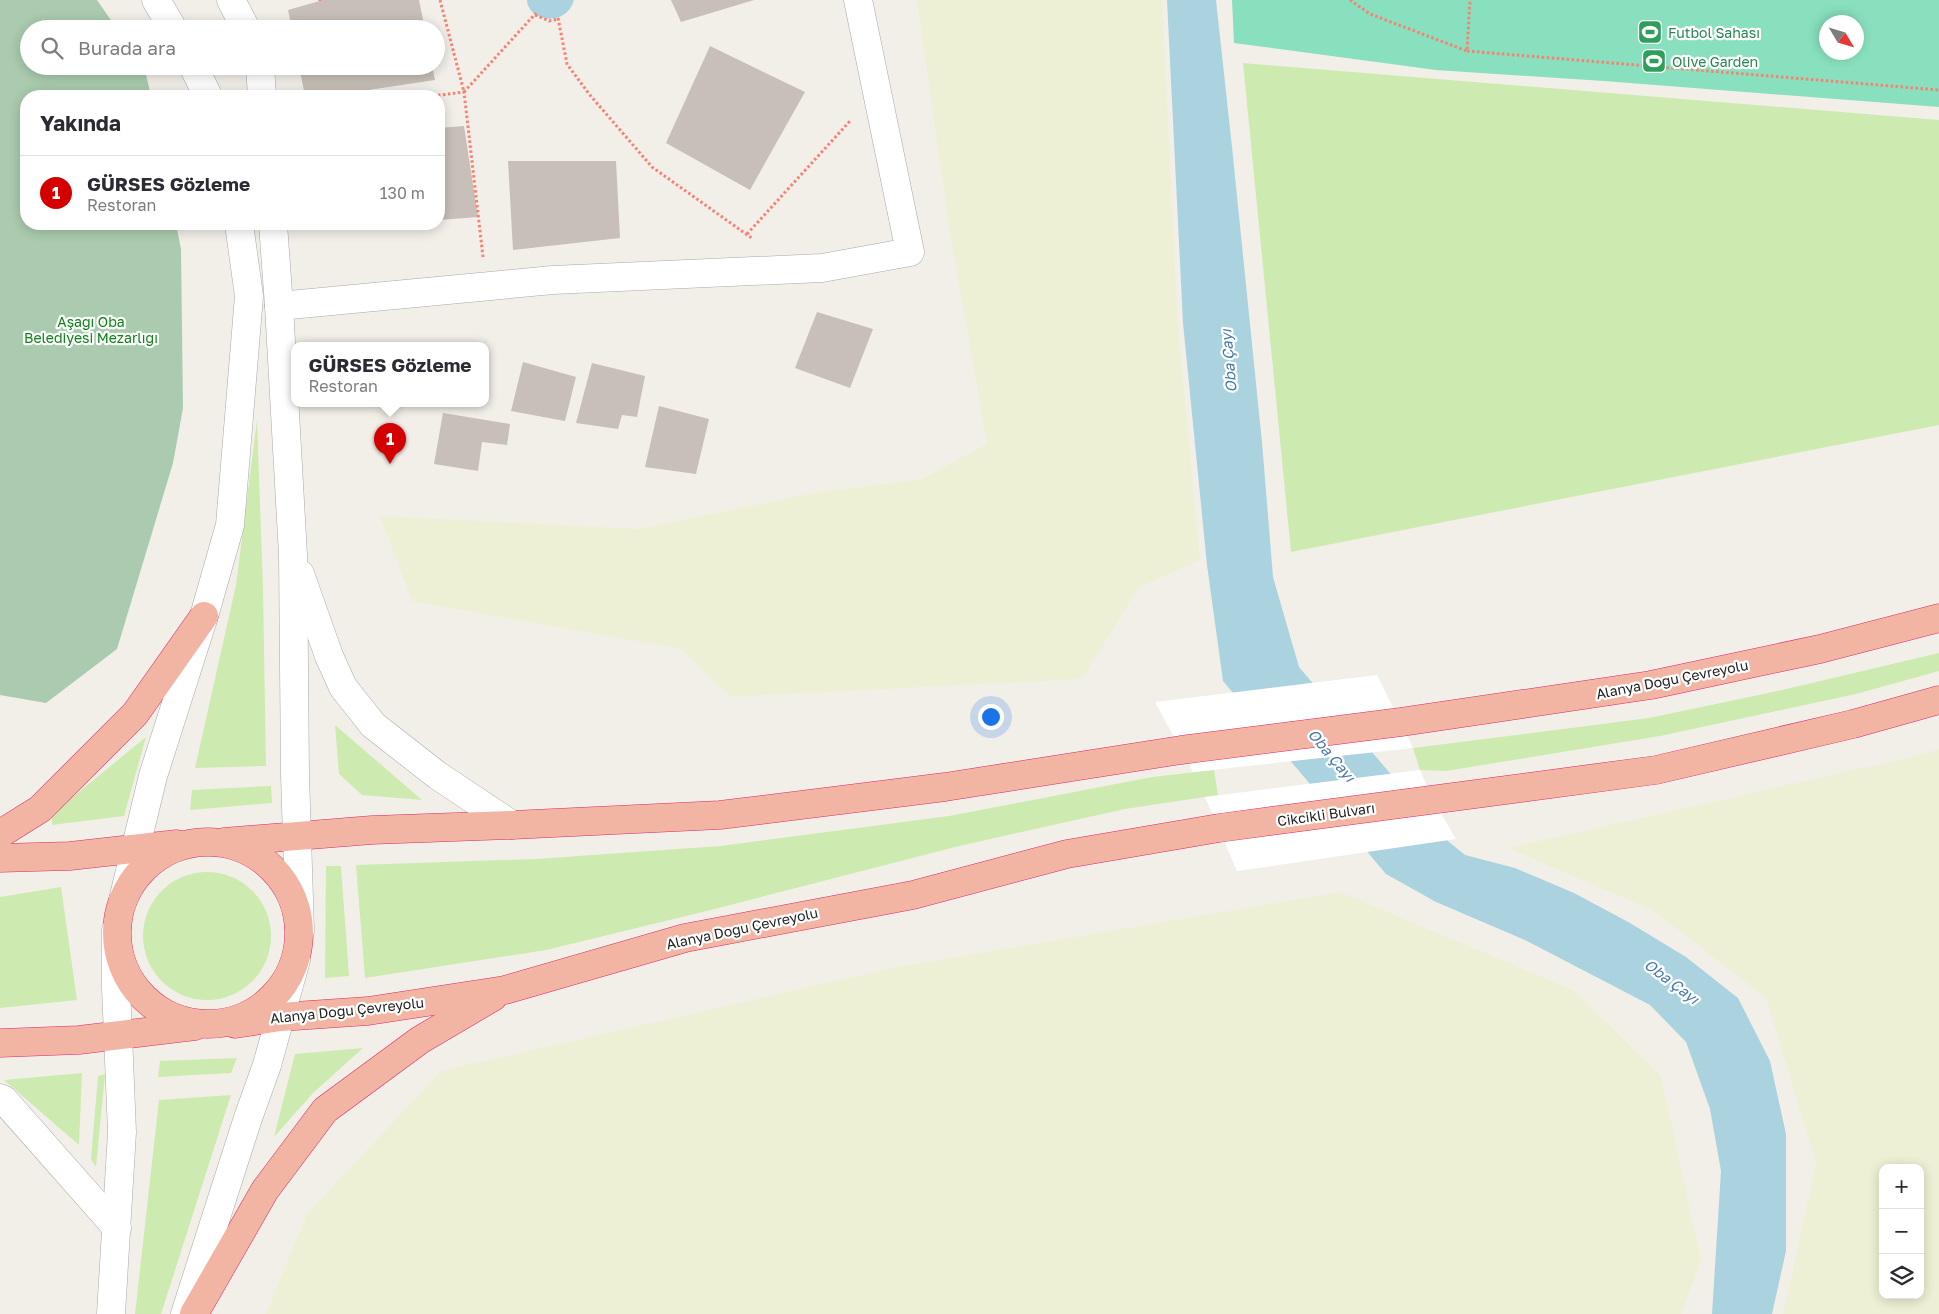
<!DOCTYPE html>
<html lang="tr">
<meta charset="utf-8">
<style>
body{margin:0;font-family:"Golos Text",sans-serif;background:#f7f7f7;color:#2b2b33}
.controls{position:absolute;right:15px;bottom:15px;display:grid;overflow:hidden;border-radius:10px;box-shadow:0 2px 12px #0003}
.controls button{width:45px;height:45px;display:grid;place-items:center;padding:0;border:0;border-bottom:1px solid #e1e1e2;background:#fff;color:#2b2b33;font:25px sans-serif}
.compass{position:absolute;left:1819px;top:15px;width:45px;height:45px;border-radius:50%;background:#fff;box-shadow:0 2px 12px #0003;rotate:128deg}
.you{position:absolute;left:990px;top:716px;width:18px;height:18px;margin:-12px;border:4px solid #fff;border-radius:50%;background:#1a73e8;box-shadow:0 0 0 8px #1a73e833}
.badge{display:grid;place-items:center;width:32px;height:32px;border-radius:50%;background:#d40000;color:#fff;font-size:16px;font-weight:700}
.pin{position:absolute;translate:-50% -41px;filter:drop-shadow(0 1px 2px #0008)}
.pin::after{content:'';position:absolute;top:26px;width:18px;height:15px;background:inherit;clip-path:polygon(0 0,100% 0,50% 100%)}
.popup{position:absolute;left:291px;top:342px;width:198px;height:65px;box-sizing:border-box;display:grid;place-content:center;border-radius:10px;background:#fff;filter:drop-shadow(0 1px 4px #0005);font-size:16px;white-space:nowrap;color:#7c7c81}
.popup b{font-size:19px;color:#2b2b33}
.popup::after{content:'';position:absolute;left:50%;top:100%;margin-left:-10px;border:10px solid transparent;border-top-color:#fff}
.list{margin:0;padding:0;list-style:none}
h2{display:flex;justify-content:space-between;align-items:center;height:65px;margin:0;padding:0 20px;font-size:21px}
h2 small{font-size:16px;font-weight:400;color:#7c7c81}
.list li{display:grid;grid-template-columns:32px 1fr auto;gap:15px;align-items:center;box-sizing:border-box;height:75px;padding:0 20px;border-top:1px solid #e1e1e2}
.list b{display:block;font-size:19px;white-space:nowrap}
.list p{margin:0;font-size:16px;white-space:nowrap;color:#7c7c81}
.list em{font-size:16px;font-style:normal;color:#7c7c81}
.icon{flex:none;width:28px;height:28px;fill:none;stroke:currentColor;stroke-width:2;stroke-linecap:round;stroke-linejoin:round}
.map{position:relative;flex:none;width:1939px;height:1314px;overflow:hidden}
.search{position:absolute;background:#fff;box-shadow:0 2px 12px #0003;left:20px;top:20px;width:425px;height:55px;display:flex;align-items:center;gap:12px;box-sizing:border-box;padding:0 18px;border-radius:28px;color:#7c7c81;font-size:19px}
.panel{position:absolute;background:#fff;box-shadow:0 2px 12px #0003;left:20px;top:90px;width:425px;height:140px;border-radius:20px}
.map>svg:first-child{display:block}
.farmland{fill:#eef0d5;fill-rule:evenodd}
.grass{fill:#cdebb0}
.cemetery{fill:#aacbaf}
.pitch{fill:#88e0be;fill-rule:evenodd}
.water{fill:#aad3df}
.pier{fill:#fff}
.building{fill:#c7bfb8}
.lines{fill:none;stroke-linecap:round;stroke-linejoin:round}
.minor-casing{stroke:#a9a9a9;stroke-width:29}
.tertiary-casing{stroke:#a9a9a9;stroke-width:29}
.trunk-casing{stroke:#dc2a67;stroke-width:29}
.path{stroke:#fa8072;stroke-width:3;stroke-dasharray:2.5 2.5;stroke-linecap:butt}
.minor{stroke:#fff;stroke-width:28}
.tertiary{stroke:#fff;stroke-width:28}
.trunk{stroke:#f2b4a3;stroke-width:28}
.labels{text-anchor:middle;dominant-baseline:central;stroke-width:4.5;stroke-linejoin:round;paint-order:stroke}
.leisure-label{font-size:14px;fill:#27864d;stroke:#fff;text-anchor:start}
.park-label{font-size:14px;fill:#0c8416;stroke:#fff}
.street-label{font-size:14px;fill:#222;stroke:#fff}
.water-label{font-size:15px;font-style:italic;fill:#4a7aab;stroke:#fff}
</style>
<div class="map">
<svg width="1939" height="1314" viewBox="0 0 1939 1314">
<rect width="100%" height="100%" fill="#f2efe9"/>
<g class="farmland">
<path d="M917,0h245l16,326 22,234 -61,27 -57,92 -352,18 -49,-48 -269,-48 -32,-85 259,13 170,-35 113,-15 65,-35 -38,-217z"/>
<path d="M1939,749v565h-156l33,-150 -50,-166 -114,-88 -144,-62 399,-90zM1883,1168h37v127h-37z"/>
<path d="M1340,892l233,98 88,86 40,185 -20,53h-1415l41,-100 134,-143 451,-103z"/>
</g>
<g class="grass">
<path d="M1243,63l696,57v305l-648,127z"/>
<path d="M257,420l6,168 3,178 -71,2 41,-183z"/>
<path d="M1939,653v18l-83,23 -196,42 -214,35 -26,-1 -7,-22 236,-30 133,-28z"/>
<path d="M335,725l87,75 -60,-5 -23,-21z"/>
<path d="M146,737l-22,79 -72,9v-11z"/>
<path d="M1214,770l4,25 -93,14 -166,37 -244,63 -169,41 -181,28 -9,-113 180,-6 184,-13 229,-30 203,-39z"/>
<path d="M271,786l1,17 -82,7 2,-20z"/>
<path d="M326,866h15l8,110 -24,2z"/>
<circle cx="207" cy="936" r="64"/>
<path d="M61,887l16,113 -77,8v-111z"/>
<path d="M363,1048l-50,45 -39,44 21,-83z"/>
<path d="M237,1058l-6,15 -73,4 2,-16z"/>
<path d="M82,1073l-3,72 -75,-65z"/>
<path d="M105,1074l-9,93 -5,-8 7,-83z"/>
<path d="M231,1095l-70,219h-26l24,-214z"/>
</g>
<path class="cemetery" d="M0,0h97l20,29h-88v37h115l7,30h-125v128h150l5,25 2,159 -10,55 -56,186 -71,54 -46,-8z"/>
<path class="pitch" d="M1232,0h707v107l-335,-26 -168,-11 -202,-27zM1826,22h30v30h-30z"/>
<g class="water">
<path d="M527,0h47c-8,28 -46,22 -47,0z"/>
<path d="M1167,0h49l16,147 30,295 11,135 26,90 150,175 16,13 50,13 59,25 56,30 56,34 52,41 32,63 16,73v117l-14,63h-60l9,-143 -11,-62 -24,-67 -36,-37 -123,-64 -91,-39 -50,-28 -163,-193 -16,-116 -24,-242z"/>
</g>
<g class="pier">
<path d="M1377,675l36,73 -220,24 -38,-70z"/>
<path d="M1420,770l13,30 23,39 -219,32 -32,-74z"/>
</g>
<g class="building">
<path d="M323,0h96l6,29h-133l-4,-19z"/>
<path d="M671,0h83l-73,22z"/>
<path d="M710,46l95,46 -55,98 -84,-47z"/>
<path d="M299,66h133l3,14 -106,16h-24z"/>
<path d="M464,126l14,91 -39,3v-92z"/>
<path d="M508,161h108l4,77 -107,12z"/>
<path d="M329,224h34v1l-33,3z"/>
<path d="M817,312l56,17 -23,59 -55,-20z"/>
<path d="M523,362l53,15 -11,44 -54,-10z"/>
<path d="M592,363l53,13 -8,41 -15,-2 -4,14 -42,-6z"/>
<path d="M659,406l50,13 -13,55 -51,-7z"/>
<path d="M443,413l67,11 -3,21 -25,-3 -4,29 -44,-7z"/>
</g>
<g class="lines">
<defs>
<path id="minor" d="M279,306l274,-26 269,-12 88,-16 -52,-252"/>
<g id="tertiary">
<path d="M156,0l17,29"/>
<path d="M231,0l15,29"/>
<path d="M193,66l15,30"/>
<path d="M260,66l2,30"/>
<path d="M273,224l6,82 14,249 2,220 5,156"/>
<path d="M300,574l29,82 14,31 30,38 64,50 75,50"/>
<path d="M123,900l30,-124 51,-160 26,-91 19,-229 -10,-72"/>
<path d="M0,1098l4,2 113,128"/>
<path d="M111,1314l11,-182 -6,-145v-57"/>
<path d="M185,1314l63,-196 19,-53 29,-105"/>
</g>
<g id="trunk">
<path d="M0,834l40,-25 95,-95 69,-98"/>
<circle cx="208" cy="933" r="91"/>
<path d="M224,842l148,-12 140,-5 208,-10 225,-28 236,-37 220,-28 250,-37 169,-36 119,-31"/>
<path d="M0,858l70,-2 107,-12"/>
<path d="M235,1024l45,-7 88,-6 137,-21 180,-52 228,-43 154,-41 152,-26 437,-58 197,-46 86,-24"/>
<path d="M0,1043l79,-3 116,-14"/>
<path d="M194,1314l71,-124 60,-80 95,-70 73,-43"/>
</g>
</defs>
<use href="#minor" class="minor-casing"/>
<use href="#tertiary" class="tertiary-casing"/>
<use href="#trunk" class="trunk-casing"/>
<g class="path">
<path d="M320,0v1"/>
<path d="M440,0l24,92 72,-79"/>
<path d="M1350,0l20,14 97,37 3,-51"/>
<path d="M535,15l14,6 10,-2"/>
<path d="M558,18l9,46 22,30 63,73 101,72"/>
<path d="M1467,51l472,39"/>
<path d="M339,95v1"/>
<path d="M433,96l31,-4 19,165"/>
<path d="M747,234l103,-113"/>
</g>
<use href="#minor" class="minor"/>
<use href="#tertiary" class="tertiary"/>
<use href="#trunk" class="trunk"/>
</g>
<defs>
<symbol id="stadium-square" viewBox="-11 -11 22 22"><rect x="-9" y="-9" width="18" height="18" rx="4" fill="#2e9e5b" stroke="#fff"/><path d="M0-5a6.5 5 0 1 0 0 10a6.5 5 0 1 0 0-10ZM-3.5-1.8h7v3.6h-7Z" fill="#fff"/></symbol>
</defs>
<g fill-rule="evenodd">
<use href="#stadium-square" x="1636" y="18" width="28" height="28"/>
<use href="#stadium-square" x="1640" y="47" width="28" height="28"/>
</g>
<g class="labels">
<g class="leisure-label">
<text x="1668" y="32">Futbol Sahası</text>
<text x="1672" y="61">Olive Garden</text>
</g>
<g class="park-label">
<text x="91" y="321">Aşağı Oba<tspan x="91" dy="16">Belediyesi Mezarlığı</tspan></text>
</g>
<g class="street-label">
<text transform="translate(1672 679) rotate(-11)">Alanya Doğu Çevreyolu</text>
<text transform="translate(1326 814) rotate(-8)">Cikcikli Bulvarı</text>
<text transform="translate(742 928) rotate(-12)">Alanya Doğu Çevreyolu</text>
<text transform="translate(347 1010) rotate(-6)">Alanya Doğu Çevreyolu</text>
</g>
<g class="water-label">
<text transform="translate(1228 361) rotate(-95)">Oba Çayı</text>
<text transform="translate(1332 755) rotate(50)">Oba Çayı</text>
<text transform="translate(1672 981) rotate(37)">Oba Çayı</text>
</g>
</g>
</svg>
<div class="controls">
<button>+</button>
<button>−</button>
<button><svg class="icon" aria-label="layers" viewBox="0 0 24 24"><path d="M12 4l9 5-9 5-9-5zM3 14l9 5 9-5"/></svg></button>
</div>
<svg class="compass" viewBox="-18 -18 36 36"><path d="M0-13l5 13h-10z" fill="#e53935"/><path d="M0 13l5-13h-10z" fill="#7c7c81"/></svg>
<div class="you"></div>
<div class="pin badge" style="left:390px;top:464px">1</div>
<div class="popup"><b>GÜRSES Gözleme</b>Restoran</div>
<div class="search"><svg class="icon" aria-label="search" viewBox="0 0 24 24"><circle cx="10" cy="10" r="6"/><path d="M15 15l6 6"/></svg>Burada ara</div>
<section class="panel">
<h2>Yakında<small></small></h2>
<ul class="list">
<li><span class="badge">1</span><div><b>GÜRSES Gözleme</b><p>Restoran</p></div><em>130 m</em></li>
</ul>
</section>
</div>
